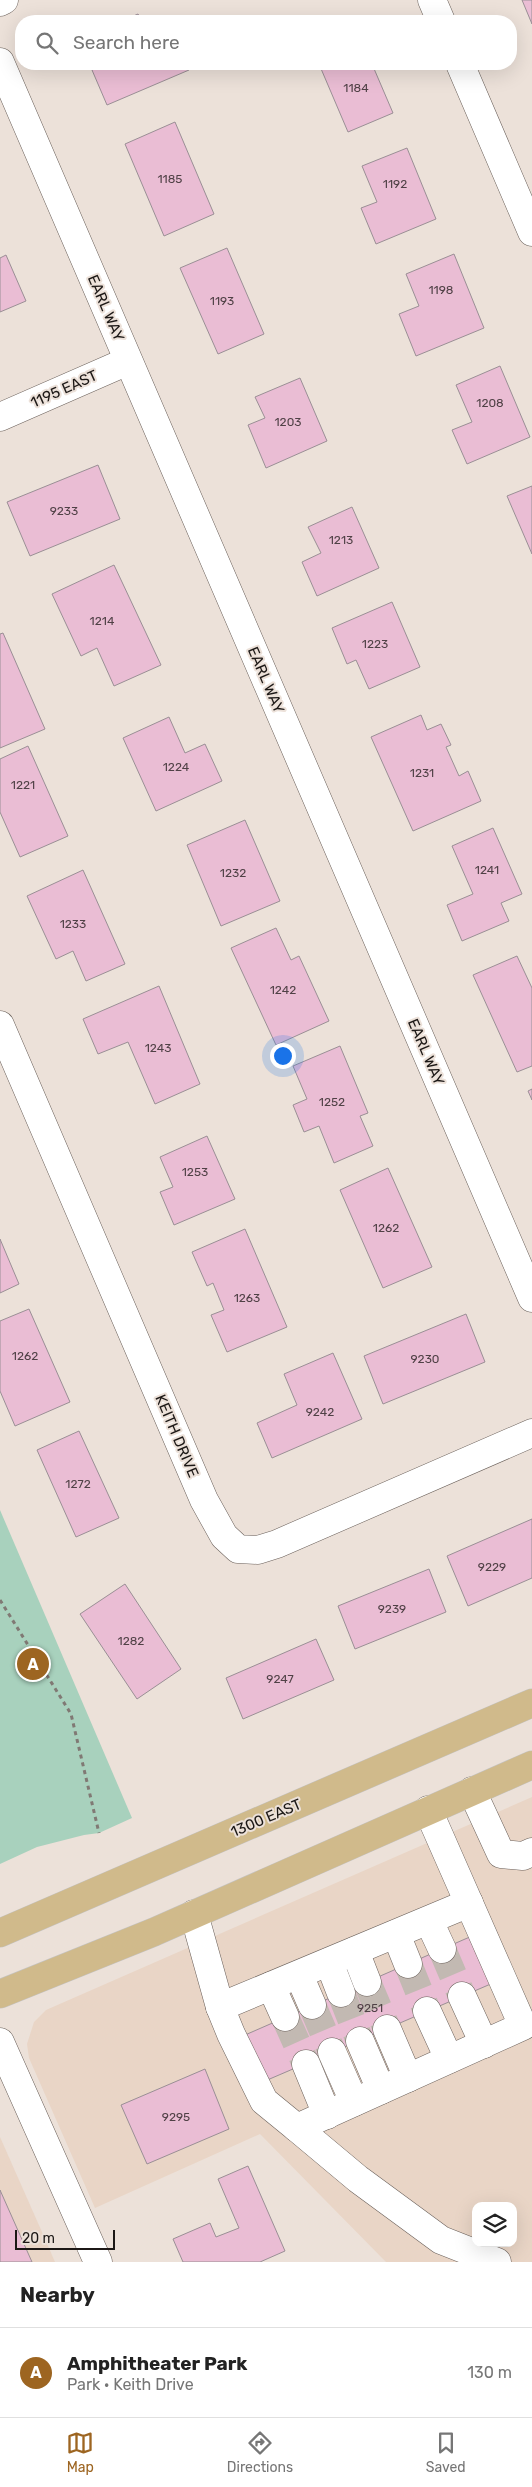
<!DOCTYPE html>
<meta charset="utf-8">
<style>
body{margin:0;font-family:Rubik,sans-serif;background:#f6f6f6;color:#222}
.controls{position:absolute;right:15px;bottom:15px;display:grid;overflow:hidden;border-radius:10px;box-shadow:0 5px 20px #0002}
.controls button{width:45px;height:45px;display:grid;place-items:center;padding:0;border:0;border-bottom:1px solid #e0e0e0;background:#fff;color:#222;font:25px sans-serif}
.scale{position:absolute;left:15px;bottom:12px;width:100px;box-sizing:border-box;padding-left:5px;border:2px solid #1c1816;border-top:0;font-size:14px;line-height:18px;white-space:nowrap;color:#1c1816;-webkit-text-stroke:4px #ece1d9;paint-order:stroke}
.you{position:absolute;left:282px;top:1055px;width:18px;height:18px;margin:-12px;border:4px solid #fff;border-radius:50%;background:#1a73e8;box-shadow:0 0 0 8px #1a73e833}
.badge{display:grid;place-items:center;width:32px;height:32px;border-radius:50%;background:#9d6521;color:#fff;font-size:16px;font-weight:700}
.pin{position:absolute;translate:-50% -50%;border:2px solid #fff;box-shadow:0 1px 5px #0006}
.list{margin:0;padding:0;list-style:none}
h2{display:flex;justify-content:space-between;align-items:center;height:65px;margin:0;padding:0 20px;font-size:21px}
h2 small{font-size:16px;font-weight:400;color:#767676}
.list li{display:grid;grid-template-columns:32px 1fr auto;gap:15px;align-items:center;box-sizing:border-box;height:90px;padding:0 20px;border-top:1px solid #e0e0e0}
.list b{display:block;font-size:19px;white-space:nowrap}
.list p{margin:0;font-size:16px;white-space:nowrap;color:#767676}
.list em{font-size:16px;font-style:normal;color:#767676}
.icon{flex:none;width:28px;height:28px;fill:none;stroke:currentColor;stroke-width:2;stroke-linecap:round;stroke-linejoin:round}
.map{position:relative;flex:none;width:532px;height:2262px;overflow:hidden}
.search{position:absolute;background:#fff;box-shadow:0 5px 20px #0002;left:15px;right:15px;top:15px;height:55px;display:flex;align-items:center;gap:12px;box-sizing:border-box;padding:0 18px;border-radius:20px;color:#767676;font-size:19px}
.sheet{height:155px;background:#fff}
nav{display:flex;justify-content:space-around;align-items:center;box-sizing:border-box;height:70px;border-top:1px solid #e0e0e0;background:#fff;font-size:14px;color:#767676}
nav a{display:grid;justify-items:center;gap:2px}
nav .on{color:#9d6521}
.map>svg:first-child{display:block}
.commercial{fill:#e9d5c6;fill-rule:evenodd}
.green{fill:#a8d1bd}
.building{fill:#eabdd4;stroke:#9a8f95}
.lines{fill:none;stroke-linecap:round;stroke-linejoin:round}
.minor-tunnel{stroke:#c2b9b2;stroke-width:28;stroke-dasharray:28 14;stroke-linecap:butt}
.minor-casing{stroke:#6b615b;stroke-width:29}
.major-casing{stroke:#c4c3c2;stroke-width:29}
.path{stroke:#807974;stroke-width:3;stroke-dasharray:4 4;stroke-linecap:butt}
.minor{stroke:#fff;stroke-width:28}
.major{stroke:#d0ba8b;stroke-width:28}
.labels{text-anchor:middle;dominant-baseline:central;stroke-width:4;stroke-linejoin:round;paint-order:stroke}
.number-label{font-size:12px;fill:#504146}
.street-label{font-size:15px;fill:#1c1816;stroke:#ece1d9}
</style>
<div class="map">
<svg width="532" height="2262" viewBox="0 0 532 2262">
<rect width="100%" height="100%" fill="#ece1d9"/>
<g class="commercial">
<path d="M532,1797v465h-146l-126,-128 -165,74 -66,-150 -2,-14 7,-22 12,-12zM476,2206h37v37h-37z"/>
<path d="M0,2137l42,95 13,30h-55z"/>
</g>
<path class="green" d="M0,1510l132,308 -33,15 -15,2 -47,12 -37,17z"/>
<g class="building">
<path d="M522,0h10v24z"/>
<path d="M138,14l4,7h-20z"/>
<path d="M108,64h78l3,6 -82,35 -15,-35z"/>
<path d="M319,64h53l21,49 -45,19z"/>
<path d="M175,122l39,92 -50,22 -39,-92z"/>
<path d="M407,148l29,71 -60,25 -15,-36 16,-6 -15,-36z"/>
<path d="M227,248l37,86 -46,20 -38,-86z"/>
<path d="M454,254l30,74 -68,28 -17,-42 20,-8 -13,-32z"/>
<path d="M6,255l20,46 -26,11v-54z"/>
<path d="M500,366l30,71 -63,27 -15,-34 20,-8 -16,-37z"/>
<path d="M300,378l27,63 -61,27 -18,-43 17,-7 -10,-21z"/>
<path d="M98,465l22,54 -90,37 -23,-54z"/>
<path d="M532,486v68l-25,-58z"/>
<path d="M352,507l27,61 -62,28 -15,-34 19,-9 -13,-26z"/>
<path d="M114,565l47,100 -47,21 -17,-38 -16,8 -29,-62z"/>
<path d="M392,602l28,65 -51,22 -13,-29 -9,4 -15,-36z"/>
<path d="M3,633l42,96 -45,19v-114z"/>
<path d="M421,715l6,15 14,-6 10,21 -5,2 13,29 9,-5 13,30 -68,30 -42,-94z"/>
<path d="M169,717l16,36 20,-9 17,37 -66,30 -33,-73z"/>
<path d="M28,746l40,90 -48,21 -20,-45v-53z"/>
<path d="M245,820l35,81 -59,25 -34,-81z"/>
<path d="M493,828l29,66 -21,9 8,18 -47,20 -15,-36 26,-11 -21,-48z"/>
<path d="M83,870l42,94 -39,17 -13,-30 -17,8 -29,-63z"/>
<path d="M276,928l15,32 8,-4 30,65 -53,24 -45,-97z"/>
<path d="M517,956l15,32v78l-15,6 -44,-97z"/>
<path d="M159,986l41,98 -45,20 -27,-62 -30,12 -15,-35z"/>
<path d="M340,1046l28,67 -8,3 13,30 -39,17 -15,-37 -15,6 -11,-27 14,-6 -14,-33z"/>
<path d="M532,1089v11l-4,-9z"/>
<path d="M207,1136l28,63 -61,26 -14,-33 13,-5 -13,-30z"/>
<path d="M388,1168l44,99 -49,21 -43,-98z"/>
<path d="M245,1229l42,98 -60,25 -16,-37 13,-5 -11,-27 -6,3 -15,-34z"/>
<path d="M0,1239l19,45 -19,9z"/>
<path d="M29,1309l41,93 -55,24 -15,-35v-70z"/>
<path d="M466,1314l19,48 -102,42 -19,-48z"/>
<path d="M333,1353l29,66 -90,39 -15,-35 40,-18 -13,-31z"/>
<path d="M79,1431l40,87 -43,19 -39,-87z"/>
<path d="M532,1519v59l-64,28 -21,-50z"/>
<path d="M429,1569l17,43 -91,37 -17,-43z"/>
<path d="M125,1584l56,85 -44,30 -57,-85z"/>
<path d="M316,1639l18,41 -91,39 -17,-41z"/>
<path d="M472,1936l21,47 -228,98 -20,-46z"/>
<path d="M205,2069l24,60 -82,35 -26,-59z"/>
<path d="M248,2166l37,85 -25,11h-77l-10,-23 37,-16 6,14 23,-9 -21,-49z"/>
<path d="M0,2190l32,72h-32z"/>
</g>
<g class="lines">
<g class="minor-tunnel">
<path d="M442,1949l20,47"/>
<path d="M408,1964l19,47"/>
<path d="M367,1982l20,47"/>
<path d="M341,1993l19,48"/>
<path d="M312,2005l20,47"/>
<path d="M285,2017l21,47"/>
</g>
<defs>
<g id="minor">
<path d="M432,0l9,21"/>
<path d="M0,2l4,-2"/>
<path d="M0,62l532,1236"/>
<path d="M460,64l72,168"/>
<path d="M0,417l128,-56"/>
<path d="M0,1025l204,475 20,36 14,13 20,1 19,-6 255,-111"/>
<path d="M472,1791l29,63 22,2 9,-4"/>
<path d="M194,1914l26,93 11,27 33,67 33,27 226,-102 -95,-216"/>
<path d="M429,1921l13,28"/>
<path d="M396,1934l12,30"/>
<path d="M355,1951l12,31"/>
<path d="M329,1962l12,31"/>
<path d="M299,1975l13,30"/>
<path d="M271,1986l14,31"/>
<path d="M462,1996l22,48"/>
<path d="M220,2007l249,-104"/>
<path d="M427,2011l22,48"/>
<path d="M387,2029l21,49"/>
<path d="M360,2041l21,49"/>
<path d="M0,2042l98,220"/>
<path d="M332,2052l22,50"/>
<path d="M306,2064l21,51"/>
<path d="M297,2128l61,51 83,61 56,22"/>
</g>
<g id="major">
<path d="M0,1933l532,-230"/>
<path d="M0,1994l154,-62 378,-167"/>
</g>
</defs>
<use href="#minor" class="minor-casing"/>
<use href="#major" class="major-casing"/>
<path class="path" d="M0,1600l71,114 28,119"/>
<use href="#minor" class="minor"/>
<use href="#major" class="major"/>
</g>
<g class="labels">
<g class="number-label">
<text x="356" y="88">1184</text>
<text x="170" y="179">1185</text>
<text x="395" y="184">1192</text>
<text x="441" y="290">1198</text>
<text x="222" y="301">1193</text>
<text x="490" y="403">1208</text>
<text x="288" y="422">1203</text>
<text x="64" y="511">9233</text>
<text x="341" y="540">1213</text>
<text x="102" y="621">1214</text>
<text x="375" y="644">1223</text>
<text x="176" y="767">1224</text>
<text x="422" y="773">1231</text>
<text x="23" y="785">1221</text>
<text x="487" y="870">1241</text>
<text x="233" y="873">1232</text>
<text x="73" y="924">1233</text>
<text x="283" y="990">1242</text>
<text x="158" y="1048">1243</text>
<text x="332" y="1102">1252</text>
<text x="195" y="1172">1253</text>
<text x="386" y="1228">1262</text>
<text x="247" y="1298">1263</text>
<text x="25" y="1356">1262</text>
<text x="425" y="1359">9230</text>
<text x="320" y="1412">9242</text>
<text x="78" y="1484">1272</text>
<text x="492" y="1567">9229</text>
<text x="392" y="1609">9239</text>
<text x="131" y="1641">1282</text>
<text x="280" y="1679">9247</text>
<text x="370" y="2008">9251</text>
<text x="176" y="2117">9295</text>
</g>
<g class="street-label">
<text transform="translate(106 308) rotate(67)">EARL WAY</text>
<text transform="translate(64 389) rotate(-24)">1195 EAST</text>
<text transform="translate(266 680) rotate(67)">EARL WAY</text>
<text transform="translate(426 1052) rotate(67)">EARL WAY</text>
<text transform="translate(177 1436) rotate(67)">KEITH DRIVE</text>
<text transform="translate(266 1818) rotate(-23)">1300 EAST</text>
</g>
</g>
</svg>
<div class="controls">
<button><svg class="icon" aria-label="layers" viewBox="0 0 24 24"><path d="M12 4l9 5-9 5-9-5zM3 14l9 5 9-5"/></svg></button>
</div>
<div class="scale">20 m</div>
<div class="you"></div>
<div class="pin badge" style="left:33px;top:1664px">A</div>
<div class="search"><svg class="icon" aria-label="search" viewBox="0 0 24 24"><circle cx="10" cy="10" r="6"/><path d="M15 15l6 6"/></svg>Search here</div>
</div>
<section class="sheet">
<h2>Nearby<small></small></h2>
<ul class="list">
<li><span class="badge">A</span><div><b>Amphitheater Park</b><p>Park · Keith Drive</p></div><em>130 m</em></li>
</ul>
</section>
<nav>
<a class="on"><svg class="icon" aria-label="map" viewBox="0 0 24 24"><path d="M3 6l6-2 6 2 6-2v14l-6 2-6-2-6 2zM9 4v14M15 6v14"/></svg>Map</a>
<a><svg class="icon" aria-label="directions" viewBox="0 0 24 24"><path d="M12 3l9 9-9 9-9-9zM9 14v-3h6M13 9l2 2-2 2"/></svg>Directions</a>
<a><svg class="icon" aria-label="saved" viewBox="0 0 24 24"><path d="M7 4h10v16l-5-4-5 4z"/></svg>Saved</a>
</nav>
